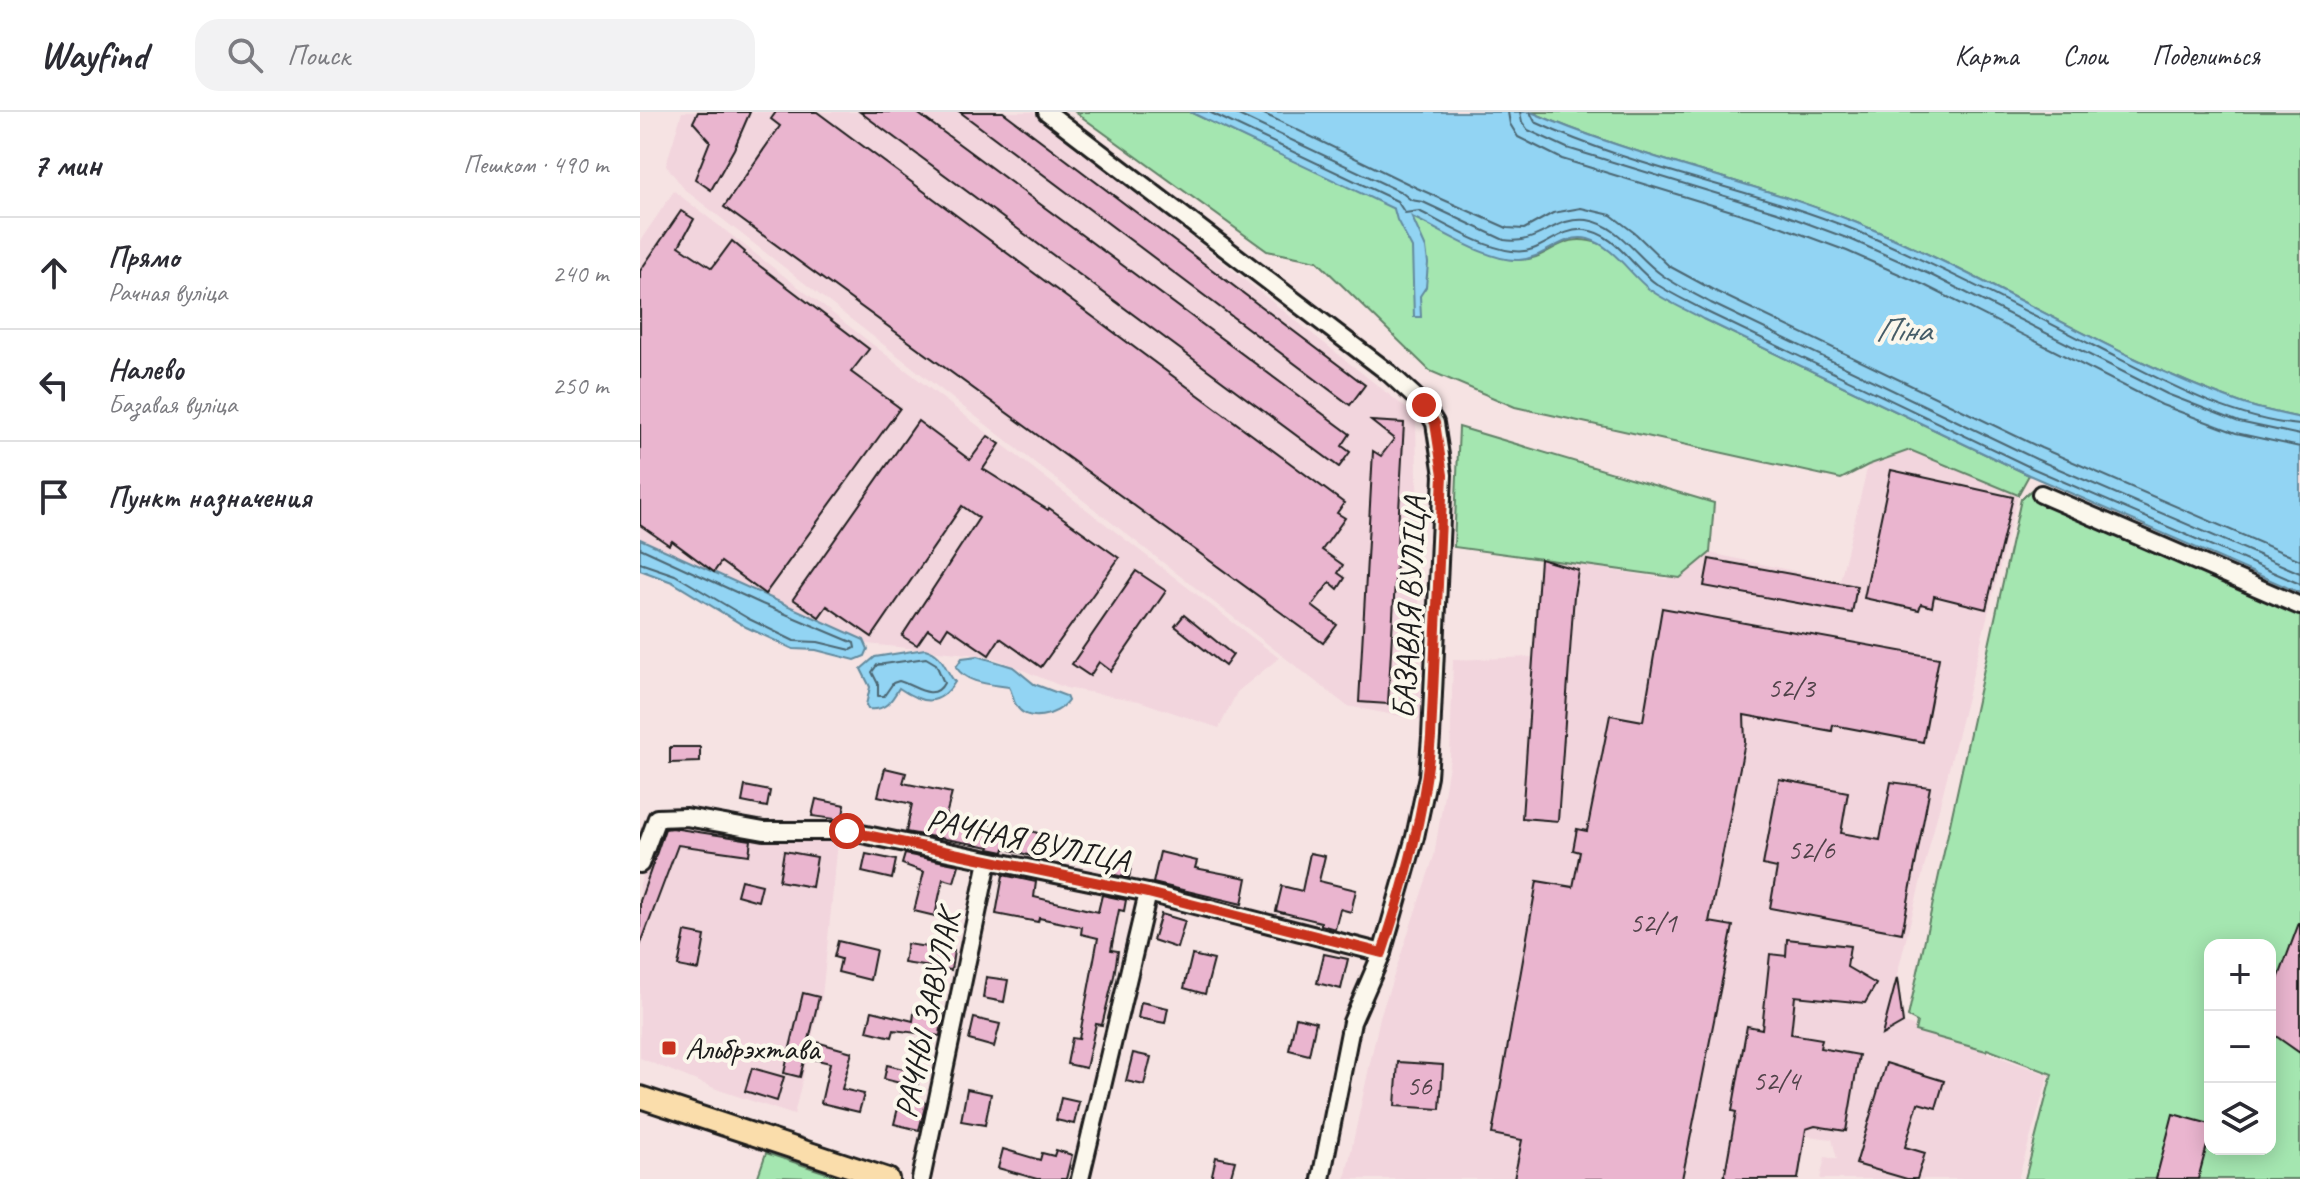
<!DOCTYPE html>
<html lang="ru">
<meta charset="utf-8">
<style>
body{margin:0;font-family:Caveat,sans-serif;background:#f2f2f3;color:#2b2b33}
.controls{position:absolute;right:24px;bottom:24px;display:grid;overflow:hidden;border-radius:16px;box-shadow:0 4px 20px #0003}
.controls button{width:72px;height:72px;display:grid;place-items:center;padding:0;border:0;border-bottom:2px solid #e1e1e2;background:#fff;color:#2b2b33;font:40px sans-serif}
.stop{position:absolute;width:24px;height:24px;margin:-18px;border:6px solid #c8321e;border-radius:50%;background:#fff}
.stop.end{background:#c8321e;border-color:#fff;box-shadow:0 2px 8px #0008}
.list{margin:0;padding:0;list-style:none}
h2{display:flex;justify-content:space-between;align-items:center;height:104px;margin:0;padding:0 32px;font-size:34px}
h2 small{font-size:26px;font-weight:400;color:#7c7c81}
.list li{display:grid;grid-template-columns:52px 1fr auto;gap:24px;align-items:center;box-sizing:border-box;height:112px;padding:0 32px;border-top:2px solid #e1e1e2}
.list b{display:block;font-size:30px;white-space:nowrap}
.list p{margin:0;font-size:26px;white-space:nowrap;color:#7c7c81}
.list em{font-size:26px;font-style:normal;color:#7c7c81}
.icon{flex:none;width:44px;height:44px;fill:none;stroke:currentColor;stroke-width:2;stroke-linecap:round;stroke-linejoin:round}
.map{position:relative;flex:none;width:1660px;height:1067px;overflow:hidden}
header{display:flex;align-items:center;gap:48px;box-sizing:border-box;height:112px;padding:0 40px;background:#fff;border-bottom:2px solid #e1e1e2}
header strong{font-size:38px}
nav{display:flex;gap:44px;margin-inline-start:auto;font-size:28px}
.search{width:560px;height:72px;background:#f2f2f3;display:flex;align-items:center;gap:20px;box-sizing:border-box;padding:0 28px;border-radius:24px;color:#7c7c81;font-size:30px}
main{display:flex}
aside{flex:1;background:#fff}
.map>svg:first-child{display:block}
.built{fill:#f2d5dd}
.green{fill:#a4e6b0;stroke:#608166;stroke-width:2;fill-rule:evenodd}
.water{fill:#92d4f3;stroke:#638a9d;stroke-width:2}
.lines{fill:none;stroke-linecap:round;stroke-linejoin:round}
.shore{stroke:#4b6672;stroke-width:2}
.building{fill:#eab5cf;stroke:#1c1c1c;stroke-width:2}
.minor-casing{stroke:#1c1c1c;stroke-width:22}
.major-casing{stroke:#1c1c1c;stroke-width:26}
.minor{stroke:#fbf7ec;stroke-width:16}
.major{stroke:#faddab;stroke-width:20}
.route{stroke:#c8321e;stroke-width:10}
.poi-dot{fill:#c8321e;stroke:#fbf7ec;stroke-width:3}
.labels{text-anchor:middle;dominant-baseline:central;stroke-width:8;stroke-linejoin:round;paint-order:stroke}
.number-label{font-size:28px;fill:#504249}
.street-label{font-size:32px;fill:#1c1c1c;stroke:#fbf7ec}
.poi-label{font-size:32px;fill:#1c1c1c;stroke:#fbf7ec;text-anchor:start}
.water-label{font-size:34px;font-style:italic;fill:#455c67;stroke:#fbf7ec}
</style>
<header>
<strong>Wayfind</strong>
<div class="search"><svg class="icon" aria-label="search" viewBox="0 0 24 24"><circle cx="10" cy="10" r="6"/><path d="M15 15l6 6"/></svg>Поиск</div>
<nav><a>Карта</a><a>Слои</a><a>Поделиться</a></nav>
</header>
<main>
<aside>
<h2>7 мин<small>Пешком · 490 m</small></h2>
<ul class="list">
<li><svg class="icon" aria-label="ahead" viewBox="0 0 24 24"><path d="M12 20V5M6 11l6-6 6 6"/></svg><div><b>Прямо</b><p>Рачная вуліца</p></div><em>240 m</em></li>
<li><svg class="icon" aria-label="left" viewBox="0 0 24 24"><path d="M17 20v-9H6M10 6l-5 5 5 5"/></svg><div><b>Налево</b><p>Базавая вуліца</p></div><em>250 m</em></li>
<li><svg class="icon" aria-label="arrive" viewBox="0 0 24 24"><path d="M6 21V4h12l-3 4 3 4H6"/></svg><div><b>Пункт назначения</b></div></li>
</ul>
</aside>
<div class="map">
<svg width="1660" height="1067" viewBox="0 0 1660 1067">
<rect width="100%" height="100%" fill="#f6e3e3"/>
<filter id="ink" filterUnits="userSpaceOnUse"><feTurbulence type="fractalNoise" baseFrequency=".0125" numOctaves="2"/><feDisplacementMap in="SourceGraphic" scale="16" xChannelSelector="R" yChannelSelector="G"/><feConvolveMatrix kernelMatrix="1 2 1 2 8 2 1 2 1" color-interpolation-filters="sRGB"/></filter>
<g filter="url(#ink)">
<g class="built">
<path d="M42,0h351l383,304 5,304 -74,-14 -662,-516 -19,-25z"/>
<path d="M34,79l605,467 -42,34 -18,36 -80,-27 -73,-13 -77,-32 -122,-12 -227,-97v-306z"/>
<path d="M1270,337l108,46 -121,480 7,48 145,52 -31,104h-198l5,-22 12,2 -5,-20 -25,-3 -8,43h-454l35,-162 54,-161 16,-98 3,-98 79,-3 8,-98 127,20 29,-29 144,31 28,-116z"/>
<path d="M20,712l94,12 84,6 -16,154 -28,119 -75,-25 -79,-32v-174z"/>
</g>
<g class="green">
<path d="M435,0h115l309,145c6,1 12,3 18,3 35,1 41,-31 84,-16l102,75 326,156 -11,20 -108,-45 -42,15 -27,14 -326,-72 -85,-36 -113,-110 -50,-10z"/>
<path d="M891,0h769v306c-19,-5 -40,-8 -59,-15 -133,-47 -252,-127 -384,-180 -107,-43 -221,-65 -326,-111z"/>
<path d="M819,315l255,76 -4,50 -30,25 -226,-31z"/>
<path d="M1397,373l263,114v580h-275l27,-105 -65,-25 -1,2 -71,-20 2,-9 -9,-5 113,-518zM1570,833h60v204h-60z"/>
<path d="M126,1041l79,26 -67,-2 -2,2h-19z"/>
</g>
<g class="water">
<path d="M550,0h341c105,46 219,68 326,111 132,53 251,133 384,180 19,7 40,10 59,15v175l-271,-118 -326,-156c-18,-10 -38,-18 -54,-30 -20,-16 -36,-43 -61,-50 -25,-6 -44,20 -69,21 -31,2 -78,-30 -107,-43l14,31 2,15 -2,24 -6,9 1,21h-7l-2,-69 -15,-28 -3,-11z"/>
<path d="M0,427l224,101 4,9 -3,7 -10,4 -39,-10 -23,-1 -47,-22 -74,-45 -32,-12z"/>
<path d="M285,537c19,5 19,20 30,33 -16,25 -33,22 -56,6 -8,14 -14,23 -31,21l-2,-4 4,-18 -9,-18 14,-12z"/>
<path d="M338,544l35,11 21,17 32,12 2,5c-10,15 -42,23 -52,4 -4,-6 -3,-12 -7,-18 -19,-3 -42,-3 -53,-20l6,-9z"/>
</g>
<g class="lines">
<g class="shore">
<path d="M569,0l188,89 8,12 14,-2c28,14 84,50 114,38 18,-7 32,-21 52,-19 31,3 48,39 73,55 15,10 33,18 49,27l325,156 268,116"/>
<path d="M592,0l169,80 10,8 12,2 81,38c35,6 50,-24 83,-20 33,5 49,37 75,55 15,11 33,19 49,28l325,156 264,114"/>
<path d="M620,0l157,76 90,40 17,1 29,-16 28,-5 30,7 25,19 33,32 48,26 324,156 259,112"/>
<path d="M868,0l2,12 8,13 44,22 212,65 73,27 77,34 238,120 74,28 64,14"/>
<path d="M880,0l2,10 6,8 39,18 210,64 75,28 77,34 238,120 72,28 61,13"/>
<path d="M890,0l5,10c103,48 217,66 322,109 80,34 157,74 235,114 62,31 137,75 208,80"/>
<path d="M0,436l122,56 92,39 1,5 -4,2 -33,-8 -24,-1 -45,-22 -74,-44 -35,-12"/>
<path d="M286,546l10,6 8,19c-10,20 -30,2 -45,-2l-6,2 -9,13h-6v-12l-6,-12 5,-7z"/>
</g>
</g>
<g class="building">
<path d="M58,0h52l-16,37 -23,41 -16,-11 15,-38 -17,-19z"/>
<path d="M136,0h41l527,391 -7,10 8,5 -23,32 21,15 -5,8 7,5 -7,11 -8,-7 -18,24 25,19 -14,18 -599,-436 56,-81 -9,-7z"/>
<path d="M220,0h56l434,322 -8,12 8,6 -11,15z"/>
<path d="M320,0h43l362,273 -15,20z"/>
<path d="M41,99l13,8 -15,27 33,22 20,-27 13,11 -1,2 125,95 -18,23 49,36 -135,186 -44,-32 -7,10 -42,-31 -3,4 -29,-20v-254z"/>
<path d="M278,309l52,39 18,-24 12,8 -17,25 65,41 1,-2 70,50 -78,109 -41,-29 -11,17 -41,-28 -7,11 -13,-9 -11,16 -15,-9 77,-118 -17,-12 -90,131 -45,-31 -8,11 -26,-18z"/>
<path d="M731,309l33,2 -16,281 -29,-2 14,-251 8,5 13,-17z"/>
<path d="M1251,358l122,27 -27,112 -52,-13 -2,11 -11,-3 -2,6 -55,-12z"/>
<path d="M900,447l38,11 -4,25 -16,226 -36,-3z"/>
<path d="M1069,447l148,27 -5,27 -148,-27z"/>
<path d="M496,459l30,20 -55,80 -12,-9 -9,14 -18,-12z"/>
<path d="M1022,496l277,50 -16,84 -90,-17 -1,6 -88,-16 1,27 -36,180 24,4 -51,253h-168l8,-39 -30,-6 45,-253 36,6 7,-35 -7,-2 4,-21 10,2 23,-116 33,6z"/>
<path d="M544,503l49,40 -8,11 -50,-40z"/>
<path d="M30,635h30v15l-30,1z"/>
<path d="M245,656l21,5 -3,10 49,10 -7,26 39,7 1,-2 42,11 1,-5 16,5 -7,23 -32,-10 -1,4 -15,-3 1,-2 -84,-15 6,-28 -34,-8z"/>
<path d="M1139,667l69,13 -7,41 39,7 11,-58 39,5 -28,146 -132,-25 7,-40 -14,-3z"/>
<path d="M105,674l25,5 -3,16 -25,-5z"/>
<path d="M176,687l29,6 -3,15 -30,-4z"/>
<path d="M32,716l79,12 -2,15 -71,-10 -38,101v-45l25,-72z"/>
<path d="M144,739l33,6 -5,30 -33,-6z"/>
<path d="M520,740l37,9 -2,7 52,10 -5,26 -89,-21z"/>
<path d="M670,741l15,3 -6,25 37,9 -5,22 -11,-3 -5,20 -14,-4v-3l-45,-11 6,-25 20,5z"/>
<path d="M226,742l30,6 -4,19 -30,-7z"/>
<path d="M265,742l54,11 -5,17 -11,-3 -8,37 -21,-5 10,-39 -22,-8z"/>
<path d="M474,745l18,4 -3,17 -19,-4z"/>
<path d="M363,763l33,7 -2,15 64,15 4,-17 24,5 -2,11 -5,-1 -8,40 7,1 -4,25 -12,49 -6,-1 -10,44 -19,-4 5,-26 7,1 19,-101 -17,-4 1,-7 -43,-9 -1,4 -42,-8z"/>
<path d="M101,768l21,5 -4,16 -21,-6z"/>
<path d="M521,802l24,7 -8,27 -24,-8z"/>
<path d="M1659,811h1v130l-30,-21 3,-39z"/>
<path d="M45,820l20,4 -6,34 -21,-4z"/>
<path d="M1147,827l63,7 -3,21 29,17 -11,19 -70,-7 -4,38 31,5 -2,9 39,7 -13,76 -31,-5 -9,3 -8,50h-74l12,-67 -4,-1 15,-85 15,3 8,-75 16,2z"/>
<path d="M198,829l38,9 -6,30 -32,-8 3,-13 -7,-2z"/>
<path d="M267,832l47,7 -3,19 -47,-7z"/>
<path d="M684,842l24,5 -7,30 -24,-6z"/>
<path d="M552,843l22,5 -9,34 -21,-6z"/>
<path d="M346,865l22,3 -4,22 -21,-4z"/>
<path d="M1257,866l6,45 -21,12z"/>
<path d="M163,881l16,4 -10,43 43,12 -10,37 22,5 -5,18 -38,-9 9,-40 -25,-6 -5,20 -16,-4z"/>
<path d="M501,890l27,6 -3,15 -27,-5z"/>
<path d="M275,894l28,4 -3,26 -46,-6 -2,7 -25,-6 5,-20 41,10z"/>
<path d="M656,905l20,5 -7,33 -20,-5z"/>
<path d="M334,906l26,6 -6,23 -25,-7z"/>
<path d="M493,941l18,4 -7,28 -18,-4z"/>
<path d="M758,950l45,3 -3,44 -45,-3z"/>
<path d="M1246,951l58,18 -8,27 -18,-5 -13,44 20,6 -8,26h-10l-51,-15z"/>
<path d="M247,953l33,8 -6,27 12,3 -7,27 -25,-6 10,-40 -20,-5z"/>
<path d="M112,956l32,9 -7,24 -32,-10z"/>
<path d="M327,977l24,5 -6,31 -24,-4z"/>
<path d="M421,986l18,4 -5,22 -18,-4z"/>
<path d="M1533,1002l37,10v10l-12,45h-42z"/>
<path d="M363,1037l37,11 2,-7 12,3 2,-6 16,5 -6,24h-29l-39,-11z"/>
<path d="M576,1045l19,4 -5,18h-19z"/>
</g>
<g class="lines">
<defs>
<g id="minor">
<path d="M407,0l342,261 35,32 11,18 8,52 -12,262 -3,39 -13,61 -33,116 -30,69 -31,157"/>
<path d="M1401,382l259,112"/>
<path d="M0,752l17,-46 29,-1 78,14h83l301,62 234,60"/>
<path d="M281,1067l67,-318"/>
<path d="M440,1067l68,-286"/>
</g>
<path id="major" d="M0,985l248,82"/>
</defs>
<use href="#minor" class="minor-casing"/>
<use href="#major" class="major-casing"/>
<use href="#minor" class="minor"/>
<use href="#major" class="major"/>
</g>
</g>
<g class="lines" filter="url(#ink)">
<path class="route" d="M207,719l301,62 234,60c23,-70 43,-142 49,-216l12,-262 -8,-52 -11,-18"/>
</g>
<rect class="poi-dot" x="21" y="928" width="16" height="16" rx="4"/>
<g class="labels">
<g class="number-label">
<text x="1151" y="575">52/3</text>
<text x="1171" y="737">52/6</text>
<text x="1013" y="810">52/1</text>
<text x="1136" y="968">52/4</text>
<text x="779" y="973">56</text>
</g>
<g class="street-label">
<text transform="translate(769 496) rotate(-87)">БАЗАВАЯ ВУЛІЦА</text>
<text transform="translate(388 728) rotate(12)">РАЧНАЯ ВУЛІЦА</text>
<text transform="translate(287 902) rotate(-78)">РАЧНЫ ЗАВУЛАК</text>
</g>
<g class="poi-label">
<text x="45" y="936">Альбрэхтава</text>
</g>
<g class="water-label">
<text x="1263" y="217">Піна</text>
</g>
</g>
</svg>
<div class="controls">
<button>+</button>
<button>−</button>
<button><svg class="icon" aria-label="layers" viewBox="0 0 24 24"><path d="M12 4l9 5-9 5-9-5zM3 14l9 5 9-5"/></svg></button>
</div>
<div class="stop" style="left:207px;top:719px"></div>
<div class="stop end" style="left:784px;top:293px"></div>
</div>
</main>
